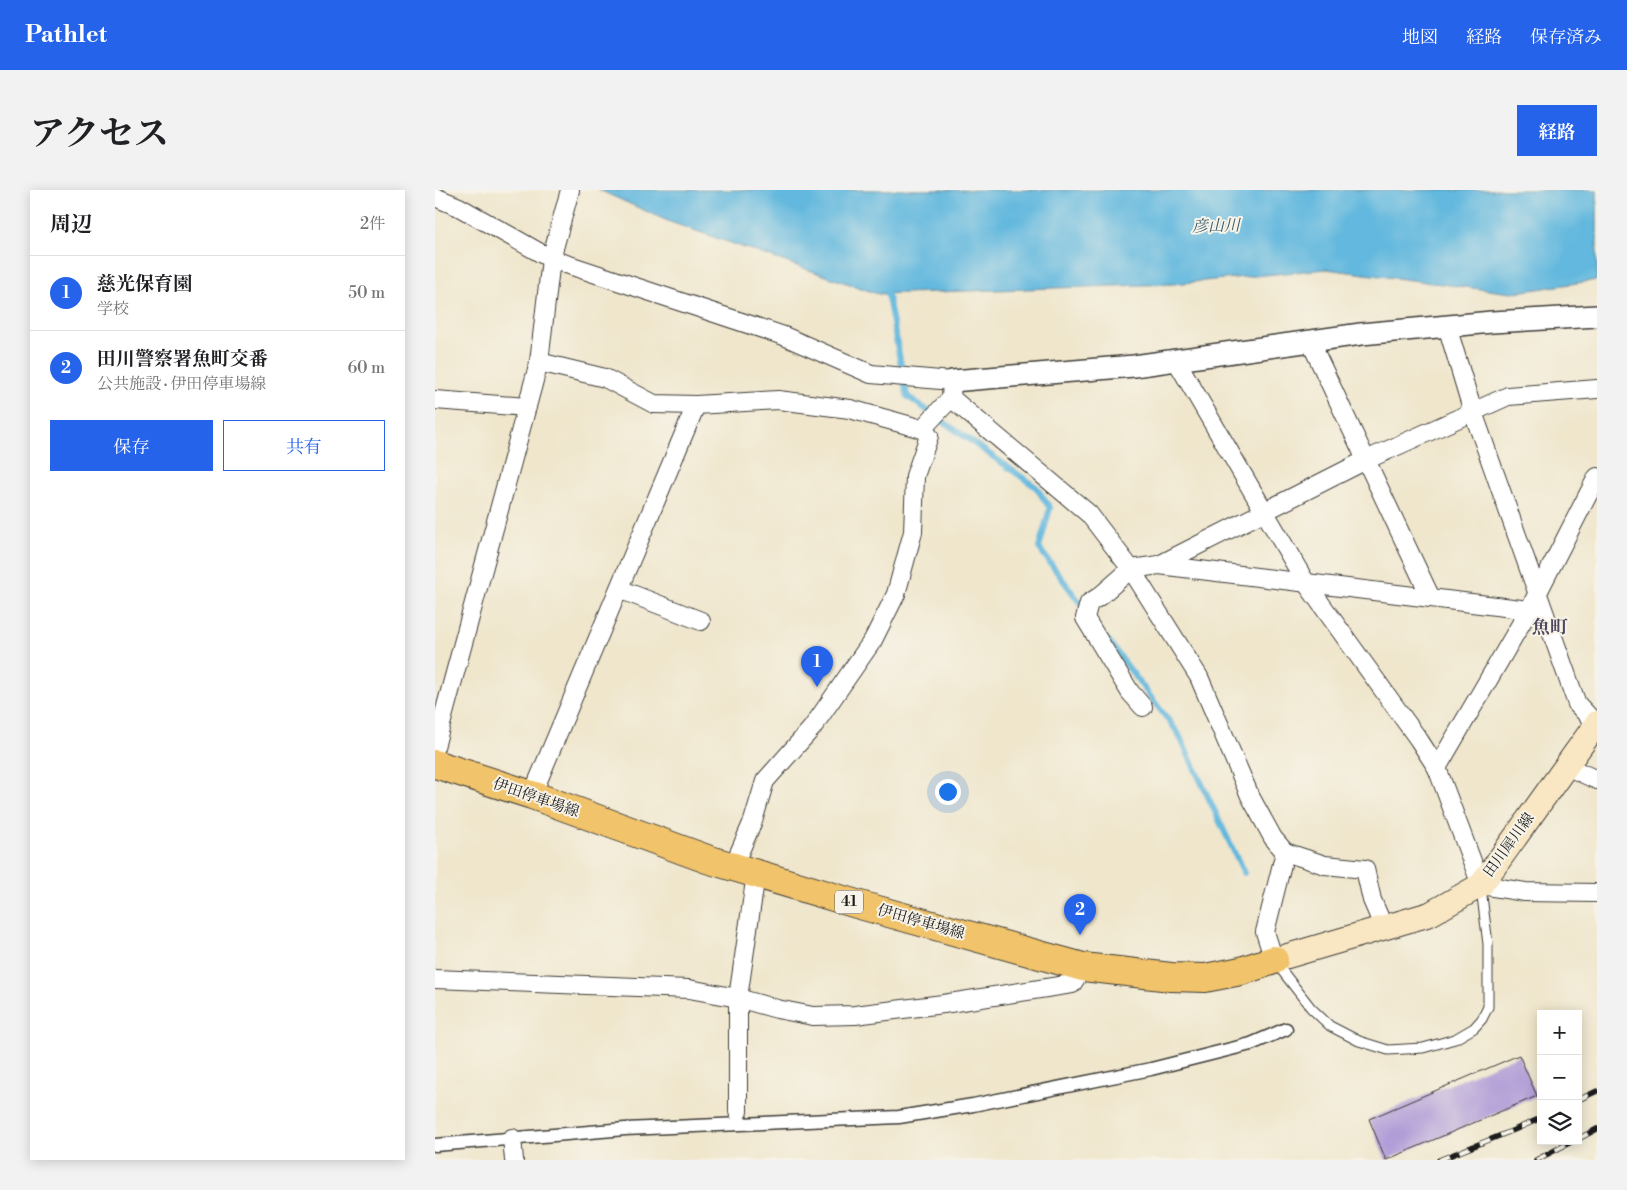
<!DOCTYPE html>
<html lang="ja">
<meta charset="utf-8">
<style>
body{margin:0;font-family:"Libre Bodoni","Noto Serif JP",serif;background:#f2f2f2;color:#202124}
.controls{position:absolute;right:15px;bottom:15px;display:grid;overflow:hidden;border-radius:0px;box-shadow:0 2px 12px #0003}
.controls button{width:45px;height:45px;display:grid;place-items:center;padding:0;border:0;border-bottom:1px solid #e0e0e0;background:#fff;color:#202124;font:25px sans-serif}
.you{position:absolute;left:512px;top:601px;width:18px;height:18px;margin:-12px;border:4px solid #fff;border-radius:50%;background:#1a73e8;box-shadow:0 0 0 8px #1a73e833}
.badge{display:grid;place-items:center;width:32px;height:32px;border-radius:50%;background:#2563eb;color:#fff;font-size:16px;font-weight:700}
.pin{position:absolute;translate:-50% -41px;filter:drop-shadow(0 1px 2px #0008)}
.pin::after{content:'';position:absolute;top:26px;width:18px;height:15px;background:inherit;clip-path:polygon(0 0,100% 0,50% 100%)}
.list{margin:0;padding:0;list-style:none}
h2{display:flex;justify-content:space-between;align-items:center;height:65px;margin:0;padding:0 20px;font-size:21px}
h2 small{font-size:16px;font-weight:400;color:#757577}
.list li{display:grid;grid-template-columns:32px 1fr auto;gap:15px;align-items:center;box-sizing:border-box;height:75px;padding:0 20px;border-top:1px solid #e0e0e0}
.list b{display:block;font-size:19px;white-space:nowrap}
.list p{margin:0;font-size:16px;white-space:nowrap;color:#757577}
.list em{font-size:16px;font-style:normal;color:#757577}
.actions{display:flex;gap:10px;padding:15px 20px}
.actions a{flex:1;padding:11px 0;border:1px solid #2563eb;border-radius:0px;text-align:center;font-size:18px;color:#2563eb}
.actions .main{background:#2563eb;color:#fff}
.icon{flex:none;width:28px;height:28px;fill:none;stroke:currentColor;stroke-width:2;stroke-linecap:round;stroke-linejoin:round}
.map{position:relative;flex:none;width:1162px;height:970px;overflow:hidden;border-radius:0px}
header{display:flex;align-items:center;gap:30px;box-sizing:border-box;height:70px;padding:0 25px;background:#2563eb;color:#fff}
header strong{font-size:24px}
nav{display:flex;gap:28px;margin-inline-start:auto;font-size:18px}
.intro{display:flex;align-items:center;justify-content:space-between;box-sizing:border-box;height:120px;padding:0 30px}
h1{margin:0;font-size:35px}
.button{padding:12px 22px;border-radius:0px;background:#2563eb;color:#fff;font-size:18px;font-weight:700}
main{display:flex;gap:30px;padding:0 30px}
aside{flex:1;background:#fff;border-radius:0px;box-shadow:0 2px 12px #0003}
.map>svg:first-child{display:block}
.water{fill:#62b8de;stroke:#3f6a7d}
.lines{fill:none;stroke-linecap:round;stroke-linejoin:round}
.stream{stroke:#62b8de;stroke-width:6}
.building{fill:#b19dd7}
.service-casing{stroke:#3c3a36;stroke-width:11}
.pedestrian-casing{stroke:#3c3a36;stroke-width:15}
.minor-casing{stroke:#3c3a36;stroke-width:20}
.tertiary-casing{stroke:#3c3a36;stroke-width:24}
.secondary-casing{stroke:#3c3a36;stroke-width:26}
.primary-casing{stroke:#3c3a36;stroke-width:30}
.service{stroke:#fff;stroke-width:9}
.pedestrian{stroke:#fff;stroke-width:12}
.minor{stroke:#fff;stroke-width:18}
.tertiary{stroke:#fff;stroke-width:21}
.secondary{stroke:#f9e7c3;stroke-width:24}
.primary{stroke:#f1c36a;stroke-width:28}
.rail-casing{stroke:#1c1c1c;stroke-width:5.5}
.rail{stroke:#f7f3e8;stroke-width:4;stroke-dasharray:11;stroke-linecap:butt}
.labels{text-anchor:middle;dominant-baseline:central;stroke-width:4;stroke-linejoin:round;paint-order:stroke}
.shield{fill:#f7f3e8;stroke:#5e5c59;stroke-width:1}
.shield-label{font-size:14px;font-weight:bold;fill:#1c1c1c}
.street-label{font-size:15px;fill:#1c1c1c;stroke:#f7f3e8}
.water-label{font-size:16px;font-style:italic;fill:#385a6a;stroke:#f7f3e8}
.quarter-label{font-size:18px;font-weight:bold;fill:#50495d;stroke:#f7f3e8}
</style>
<header>
<strong>Pathlet</strong>
<nav><a>地図</a><a>経路</a><a>保存済み</a></nav>
</header>
<div class="intro"><h1>アクセス</h1><a class="button">経路</a></div>
<main>
<aside>
<h2>周辺<small>2件</small></h2>
<ul class="list">
<li><span class="badge">1</span><div><b>慈光保育園</b><p>学校</p></div><em>50 m</em></li>
<li><span class="badge">2</span><div><b>田川警察署魚町交番</b><p>公共施設 · 伊田停車場線</p></div><em>60 m</em></li>
</ul>
<div class="actions"><a class="main">保存</a><a>共有</a></div>
</aside>
<div class="map">
<svg width="1162" height="970" viewBox="0 0 1162 970">
<rect width="100%" height="100%" fill="#f7f3e8"/>
<filter id="ink" filterUnits="userSpaceOnUse"><feTurbulence type="fractalNoise" baseFrequency=".02" numOctaves="2"/><feDisplacementMap in="SourceGraphic" scale="10" xChannelSelector="R" yChannelSelector="G"/><feConvolveMatrix kernelMatrix="1 2 1 2 8 2 1 2 1" color-interpolation-filters="sRGB"/></filter>
<filter id="wash" filterUnits="userSpaceOnUse"><feTurbulence type="fractalNoise" baseFrequency=".0096" numOctaves="4" result="noise"/><feDisplacementMap in="SourceGraphic" scale="20" xChannelSelector="R" yChannelSelector="G"/><feGaussianBlur stdDeviation="1.12" result="paint"/><feColorMatrix in="noise" values="0 0 0 0 0 0 0 0 0 0 0 0 0 0 0 0 0 1.4 0 .05"/><feComposite in="paint" operator="in"/></filter>
<g filter="url(#wash)">
<rect width="100%" height="100%" fill="#efe6cc"/>
<path class="water" d="M164,0h998v90l-86,13 -185,-24 -153,15 -295,10 -208,-72z"/>
<g class="lines">
<g class="stream">
<path d="M451,97l21,109 129,91 14,21 -11,40 45,60"/>
<path d="M671,448l72,95 66,140"/>
</g>
</g>
<g id="blocks">
<path class="building" d="M1084,865l18,41 -151,64 -17,-41z"/>
</g>
</g>
<g filter="url(#ink)">
<use href="#blocks" fill-opacity="0" stroke="#3c3a36" stroke-width="1"/>
<g class="lines">
<defs>
<path id="service" d="M841,773l35,45 19,18 29,15 29,9 35,-2 32,-9 19,-11 8,-9 6,-12v-63l-7,-56"/>
<path id="pedestrian" d="M0,955l190,-16 274,-12 74,-12 178,-36 100,-25 35,-15"/>
<g id="minor">
<path d="M0,7l24,10 92,52 233,77 87,38 81,7 -1,17 -29,31"/>
<path d="M1012,136l26,86 104,292 19,20"/>
<path d="M875,151l121,257"/>
<path d="M741,170l130,223 113,157 18,28"/>
<path d="M104,172l66,16 49,26 42,1 82,-5 72,9 72,20 7,7 -14,40 -2,56 -17,62 -23,46 -61,88 -47,53 -12,40 -20,46"/>
<path d="M516,208l138,116 42,55 68,108 51,119 23,42 12,14 40,13 40,4 7,31 12,28"/>
<path d="M0,210l92,7"/>
<path d="M1162,287l-68,133 -92,158 44,117 44,7 72,1"/>
<path d="M724,375l207,-105 142,-64 89,-7"/>
<path d="M184,399l82,32"/>
<path d="M708,517l-13,-15 -45,-74 4,-15 11,-7 31,-27 28,-4 370,45"/>
<path d="M0,557l104,-385 12,-103 19,-69"/>
<path d="M1131,576l31,14"/>
<path d="M97,605l164,-390"/>
<path d="M839,770l-9,-28 20,-80"/>
<path d="M0,789l254,10 49,9 39,11 36,7 42,-1 88,-11 129,-20 11,-17"/>
<path d="M303,922v-114l18,-124"/>
<path d="M77,948l2,22"/>
</g>
<path id="tertiary" d="M517,191l182,-15 227,-32 131,-12 105,-6"/>
<path id="secondary" d="M839,770l156,-46 51,-29 116,-162"/>
<path id="primary" d="M0,574l97,31 175,64 153,46 223,62 88,10 34,1 36,-7 33,-11"/>
</defs>
<use href="#service" class="service-casing"/>
<use href="#pedestrian" class="pedestrian-casing"/>
<use href="#minor" class="minor-casing"/>
<use href="#tertiary" class="tertiary-casing"/>
<use href="#secondary" class="secondary-casing"/>
<use href="#primary" class="primary-casing"/>
<use href="#service" class="service"/>
<use href="#pedestrian" class="pedestrian"/>
<use href="#minor" class="minor"/>
<use href="#tertiary" class="tertiary"/>
<use href="#secondary" class="secondary"/>
<use href="#primary" class="primary"/>
<defs>
<g id="rail">
<path d="M1143,910l19,-9"/>
<path d="M1143,949l19,-10"/>
<path d="M1004,970l75,-30 27,-12"/>
<path d="M1101,970l37,-19"/>
</g>
</defs>
<use href="#rail" class="rail-casing"/>
<use href="#rail" class="rail"/>
</g>
</g>
<g class="labels">
<rect class="shield" x="400" y="700.5" width="28" height="23" rx="4"/>
<g class="shield-label">
<text x="414" y="712">41</text>
</g>
<g class="street-label">
<text transform="translate(101 608) rotate(19)">伊田停車場線</text>
<text transform="translate(1074 655) rotate(-54)">田川犀川線</text>
<text transform="translate(486 732) rotate(16)">伊田停車場線</text>
</g>
<g class="water-label">
<text transform="translate(781 36) rotate(-1)">彦山川</text>
</g>
<g class="quarter-label">
<text x="1115" y="437">魚町</text>
</g>
</g>
</svg>
<div class="controls">
<button>+</button>
<button>−</button>
<button><svg class="icon" aria-label="layers" viewBox="0 0 24 24"><path d="M12 4l9 5-9 5-9-5zM3 14l9 5 9-5"/></svg></button>
</div>
<div class="you"></div>
<div class="pin badge" style="left:382px;top:497px">1</div>
<div class="pin badge" style="left:645px;top:745px">2</div>
</div>
</main>
